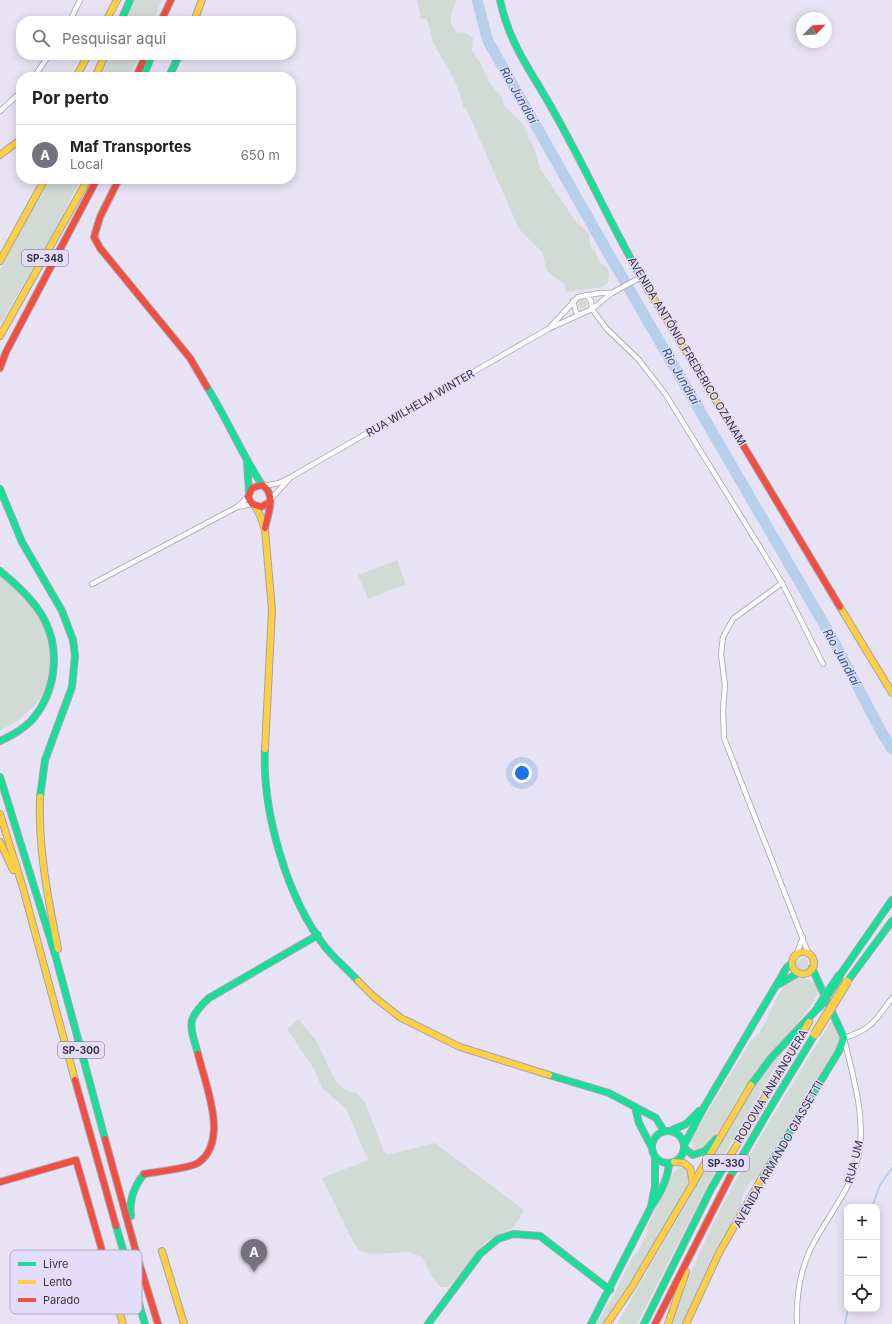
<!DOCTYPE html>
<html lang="pt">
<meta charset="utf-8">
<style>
body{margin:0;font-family:Inter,sans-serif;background:#f6f6f6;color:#222}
.controls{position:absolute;right:12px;bottom:12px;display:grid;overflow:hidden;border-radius:8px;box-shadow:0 2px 10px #0003}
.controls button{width:36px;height:36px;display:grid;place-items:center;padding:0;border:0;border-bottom:1px solid #e0e0e0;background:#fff;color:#222;font:20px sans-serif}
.compass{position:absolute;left:796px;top:12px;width:36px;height:36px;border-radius:50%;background:#fff;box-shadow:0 2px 10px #0003;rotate:65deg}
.you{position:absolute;left:522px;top:773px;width:14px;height:14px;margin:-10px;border:3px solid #fff;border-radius:50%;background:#1a73e8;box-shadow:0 0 0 6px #1a73e833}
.badge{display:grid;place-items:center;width:26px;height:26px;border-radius:50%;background:#75717f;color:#fff;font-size:13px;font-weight:700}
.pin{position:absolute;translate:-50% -33px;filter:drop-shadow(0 1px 2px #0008)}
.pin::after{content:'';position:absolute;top:21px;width:14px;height:12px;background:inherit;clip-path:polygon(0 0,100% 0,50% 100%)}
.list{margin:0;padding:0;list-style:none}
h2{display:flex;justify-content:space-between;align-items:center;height:52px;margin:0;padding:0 16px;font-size:17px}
h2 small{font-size:13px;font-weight:400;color:#767676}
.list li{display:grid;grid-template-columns:26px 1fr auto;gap:12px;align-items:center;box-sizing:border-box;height:60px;padding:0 16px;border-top:1px solid #e0e0e0}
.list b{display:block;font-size:15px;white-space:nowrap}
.list p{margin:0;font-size:13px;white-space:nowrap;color:#767676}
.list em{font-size:13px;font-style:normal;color:#767676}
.icon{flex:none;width:22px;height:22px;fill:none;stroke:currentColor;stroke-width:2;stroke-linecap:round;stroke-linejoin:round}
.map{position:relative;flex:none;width:892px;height:1324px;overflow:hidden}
.search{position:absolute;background:#fff;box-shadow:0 2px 10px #0003;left:16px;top:16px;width:280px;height:44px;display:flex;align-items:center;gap:10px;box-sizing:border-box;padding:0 14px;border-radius:16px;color:#767676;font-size:15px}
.panel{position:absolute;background:#fff;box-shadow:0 2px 10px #0003;left:16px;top:72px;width:280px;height:112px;border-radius:16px}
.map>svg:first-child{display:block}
.green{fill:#d2dad6}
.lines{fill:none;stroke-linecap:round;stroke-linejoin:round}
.stream{stroke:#b8cfec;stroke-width:2}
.river{stroke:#b8cfec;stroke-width:11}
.street-casing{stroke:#a5a1ae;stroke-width:6}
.fast-casing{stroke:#a5a1ae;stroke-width:8}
.slow-casing{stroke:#a5a1ae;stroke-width:8}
.jam-casing{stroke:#a5a1ae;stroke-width:8}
.street{stroke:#fcfbfd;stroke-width:4.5}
.fast{stroke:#16e098;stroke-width:6}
.slow{stroke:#ffcf43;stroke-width:6}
.jam{stroke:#f24e42;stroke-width:6}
.fast-bridge-casing{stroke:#a5a1ae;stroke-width:10;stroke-linecap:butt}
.slow-bridge-casing{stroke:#a5a1ae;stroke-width:10;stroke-linecap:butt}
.fast-bridge{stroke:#16e098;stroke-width:8}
.slow-bridge{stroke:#ffcf43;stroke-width:8}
.labels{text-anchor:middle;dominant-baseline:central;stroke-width:3;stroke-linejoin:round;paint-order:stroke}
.shield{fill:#e4dcfb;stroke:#6b6678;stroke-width:1}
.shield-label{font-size:10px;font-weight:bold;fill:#373440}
.street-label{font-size:11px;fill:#373440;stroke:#e4dcfb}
.water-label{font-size:12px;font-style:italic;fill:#2a5986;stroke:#e4dcfb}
.key{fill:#e4dcfb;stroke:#b0aac3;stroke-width:1}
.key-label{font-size:11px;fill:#373440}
</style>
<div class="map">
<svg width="892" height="1324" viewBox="0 0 892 1324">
<rect width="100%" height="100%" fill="#e8e3f4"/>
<g class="green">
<path d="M134,0h28l-9,21h-28z"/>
<path d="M417,0h40c-6,14 -10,18 -1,32l9,1 8,5 -1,12 10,16 7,16 13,16 2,7 18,18 13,28 6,19 33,49 15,15 1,12 5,5 4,11 8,5 2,8 -1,7 -6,5 -35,5 -3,-8 -17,-13 -5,-19 -23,-23 -53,-121h-3c-2,-23 -20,-46 -30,-66 -3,-8 -3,-17 -7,-24l-5,1z"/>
<path d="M110,55h29l-10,22h-30z"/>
<path d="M49,179h32l-33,64 -48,81v-54z"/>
<circle cx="582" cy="304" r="4.5"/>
<path d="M397,560l9,24 -38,15 -10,-24z"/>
<path d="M0,574l23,20 23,34 7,37 -6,23 -12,17 -16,15 -19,11z"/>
<circle cx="803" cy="964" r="6"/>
<path d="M797,978c11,0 17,3 24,12 -8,12 -16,24 -25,35 -19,25 -43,46 -59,74 -7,12 -27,56 -43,50l-3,-9 2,-5 58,-94c21,-16 21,-55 46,-63z"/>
<path d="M298,1019l18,21 20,42 11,9 10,2 8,9 19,50 3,3 48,-12 89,67 -10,17 -28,14 -19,26 -19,20h-8l-9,-12 -9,-18 -14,-5 -35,2 -14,-3 -8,-13 -29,-60 46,-18 -22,-51 -24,-21 -8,-19 -27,-40z"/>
<path d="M832,1020l7,18 -3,9 -76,128c-12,9 -20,19 -19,34l-38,69 -21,46h-11c37,-108 101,-207 161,-304z"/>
<path d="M781,1053l2,1 -62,106 -84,164h-20l127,-221 22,-32z"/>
<path d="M683,1167h4l3,11 -3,8 -39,67 -45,71h-7l18,-29 18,-37 7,-8 8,-17 1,-8 24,-50 3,-4z"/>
</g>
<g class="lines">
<g class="stream">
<path d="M872,1207l8,-22 12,-17"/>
<path d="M845,1324l3,-15"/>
</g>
<path class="river" d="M477,0l11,41 119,210 225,387 50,95 10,16"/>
<defs>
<g id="street">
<path d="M70,21l10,-21"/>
<path d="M34,77l15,-22"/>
<path d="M0,111l21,-19"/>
<path d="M586,295l5,6 1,8 14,19 33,32 27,35 116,188 41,81"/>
<path d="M573,301l3,11 3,3"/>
<path d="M551,326l27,-29 22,-4h12"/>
<path d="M264,486l15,-3 12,-6 257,-148 44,-20 20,-16 29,-16"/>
<path d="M271,499l19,-21"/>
<path d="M237,507l15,-3"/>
<path d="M782,583l-49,36 -10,18 -2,17 4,31 -2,25 1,28 85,217"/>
<path d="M92,584l145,-77 11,-10"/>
<path d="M796,956l7,-19"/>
<path d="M797,1324c-1,-26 2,-50 13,-74 17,-35 46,-64 50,-104 4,-37 -8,-72 -16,-108 28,-9 31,-17 48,-40"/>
</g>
<g id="fast">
<path d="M500,0c10,47 33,73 55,114 33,58 60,120 94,177"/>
<path d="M121,21l9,-21"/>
<path d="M143,77l9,-22"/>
<path d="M169,77l10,-22"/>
<path d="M207,387c20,32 34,66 55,98"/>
<path d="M247,462l2,30"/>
<path d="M0,489l22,53 40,69 11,29 2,16 -3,31 -27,73 -5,37"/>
<path d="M0,571c17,14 35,30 45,50 16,32 10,73 -14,100 -9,9 -20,15 -31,20"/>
<path d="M265,749c-3,62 22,150 61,199 10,12 22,22 32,33"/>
<path d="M0,777l55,177 50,185"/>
<path d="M840,975l52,-75"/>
<path d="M847,982l45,-61"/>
<path d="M779,984l19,-11"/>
<path d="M198,1054c-8,-29 -13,-34 11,-56l109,-63"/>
<path d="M549,1075l60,18 47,25 8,13"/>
<path d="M751,1085l20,-27 47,-50"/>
<path d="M635,1107l4,16 12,23"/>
<circle cx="668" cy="1147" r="16"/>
<path d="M670,1131l16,-7 13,-13"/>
<path d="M684,1145l19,-36 84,-142 5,-4"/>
<path d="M684,1148l9,7 12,-4 11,-12"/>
<path d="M730,1177l42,-72 43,-71"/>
<path d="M760,1181l79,-130 5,-13 -32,-70"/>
<path d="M651,1207l4,-21v-29"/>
<path d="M131,1216c-2,-17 3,-29 13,-42"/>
<path d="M116,1226l29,98"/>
<path d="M428,1324l52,-70 18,-15 15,-5 27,2 70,54"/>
<path d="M591,1324l60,-117c9,-13 17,-27 18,-44"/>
<path d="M644,1324l67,-135 15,-26"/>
</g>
<g id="slow">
<path d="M106,21l11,-21"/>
<path d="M194,21l8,-21"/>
<path d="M76,77l12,-22"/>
<path d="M95,77l10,-22"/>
<path d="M0,155l20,-15"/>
<path d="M0,261l45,-82"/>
<path d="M649,291l91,149"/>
<path d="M0,336l88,-157"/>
<path d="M254,505l6,10 5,15 7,80 -7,139"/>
<path d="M840,607l52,86"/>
<path d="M40,797c-2,52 8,101 18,152"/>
<path d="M0,814l23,74 52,192"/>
<path d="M0,842l13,28"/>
<circle cx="803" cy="963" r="11"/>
<path d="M358,981l16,16 27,21 59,29 89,28"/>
<path d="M674,1162l10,1 6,5 3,16"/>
<path d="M726,1163l83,-141"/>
<path d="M162,1251l22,73"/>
<path d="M103,1254l20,70"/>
<path d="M607,1324l25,-37 119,-202"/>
<path d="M668,1324l18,-52"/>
<path d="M686,1324l33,-71 41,-72"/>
</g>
<g id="jam">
<path d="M161,21l10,-21"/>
<path d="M136,77l10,-22"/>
<path d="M119,179l-19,38 -6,20 6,11 90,110 17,29"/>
<path d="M0,368l6,-16 91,-173"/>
<path d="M740,440l100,167"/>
<path d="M265,528c3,-14 12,-34 -3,-43l-10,3 -4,9 4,7 9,3 7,-4"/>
<path d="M75,1080l41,146"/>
<path d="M105,1139l33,120 20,65"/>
<path d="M144,1174c11,-2 47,-6 54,-11 32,-22 7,-79 0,-109"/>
<path d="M0,1182l76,-22 27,94"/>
<path d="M655,1324l75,-147"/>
</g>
</defs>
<use href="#street" class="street-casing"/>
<use href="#fast" class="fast-casing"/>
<use href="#slow" class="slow-casing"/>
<use href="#jam" class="jam-casing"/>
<use href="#street" class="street"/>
<use href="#fast" class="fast"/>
<use href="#slow" class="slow"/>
<use href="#jam" class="jam"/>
<defs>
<path id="fast-bridge" d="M818,1008l22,-33"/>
<path id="slow-bridge" d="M815,1034l32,-52"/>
</defs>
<use href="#fast-bridge" class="fast-bridge-casing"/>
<use href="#slow-bridge" class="slow-bridge-casing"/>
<use href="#fast-bridge" class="fast-bridge"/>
<use href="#slow-bridge" class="slow-bridge"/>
</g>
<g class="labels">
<g class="shield">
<rect x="22" y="250" width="46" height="16" rx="3"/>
<rect x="58" y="1042" width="46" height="16" rx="3"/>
<rect x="703" y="1155" width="46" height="16" rx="3"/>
</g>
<g class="shield-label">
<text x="45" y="258">SP-348</text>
<text x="81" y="1050">SP-300</text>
<text x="726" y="1163">SP-330</text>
</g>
<g class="street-label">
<text transform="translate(687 351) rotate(59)">AVENIDA ANTÔNIO FREDERICO OZANAM</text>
<text transform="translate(420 403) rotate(-30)">RUA WILHELM WINTER</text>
<text transform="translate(771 1086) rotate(-59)">RODOVIA ANHANGUERA</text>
<text transform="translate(778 1154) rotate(-60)">AVENIDA ARMANDO GIASSETTI</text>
<text transform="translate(854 1162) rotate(-76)">RUA UM</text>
</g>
<g class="water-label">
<text transform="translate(519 95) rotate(60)">Rio Jundiaí</text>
<text transform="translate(681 376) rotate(60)">Rio Jundiaí</text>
<text transform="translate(842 657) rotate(61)">Rio Jundiaí</text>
</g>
</g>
<rect x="10" y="1250" width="132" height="64" rx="6" class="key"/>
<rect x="18" y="1262" width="18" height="4" fill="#16e098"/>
<rect x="18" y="1280" width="18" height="4" fill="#ffcf43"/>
<rect x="18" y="1298" width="18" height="4" fill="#f24e42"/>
<g class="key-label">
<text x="43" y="1268">Livre</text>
<text x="43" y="1286">Lento</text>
<text x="43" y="1304">Parado</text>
</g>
</svg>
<div class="controls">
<button>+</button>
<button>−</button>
<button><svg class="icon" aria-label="locate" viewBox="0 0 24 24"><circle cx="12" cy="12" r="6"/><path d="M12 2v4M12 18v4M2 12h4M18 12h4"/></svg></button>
</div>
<svg class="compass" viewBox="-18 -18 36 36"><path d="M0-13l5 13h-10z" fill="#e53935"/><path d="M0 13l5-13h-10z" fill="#767676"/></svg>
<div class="you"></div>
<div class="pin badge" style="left:254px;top:1272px">A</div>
<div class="search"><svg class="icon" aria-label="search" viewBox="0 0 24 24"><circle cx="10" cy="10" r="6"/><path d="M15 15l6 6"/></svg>Pesquisar aqui</div>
<section class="panel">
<h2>Por perto<small></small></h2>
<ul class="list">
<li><span class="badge">A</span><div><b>Maf Transportes</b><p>Local</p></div><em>650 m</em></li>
</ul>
</section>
</div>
